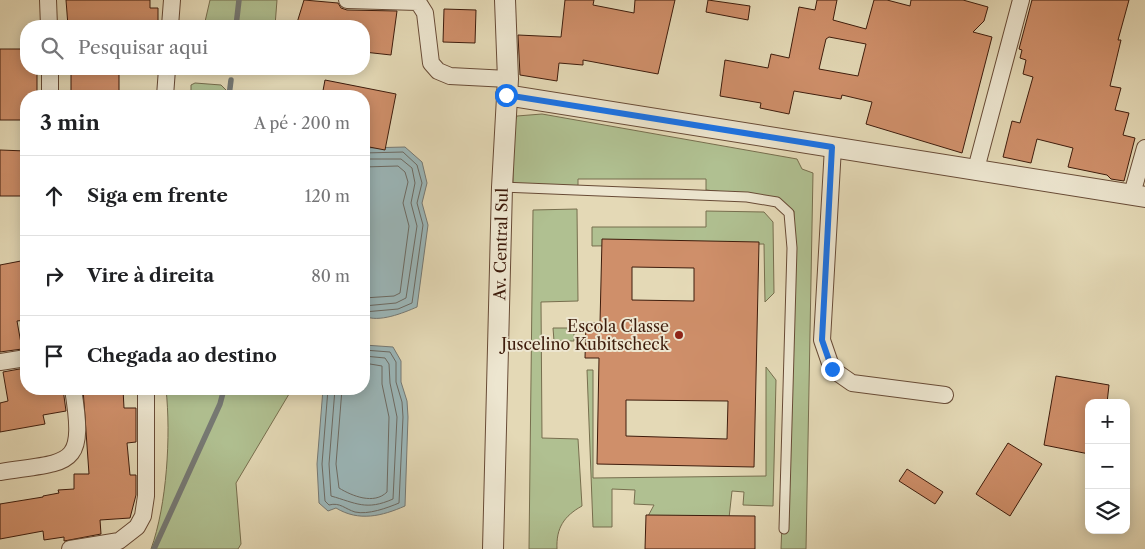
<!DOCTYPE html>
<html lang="pt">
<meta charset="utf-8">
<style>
body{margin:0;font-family:"Libre Caslon Text",serif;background:#f2f2f2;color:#202124}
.controls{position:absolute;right:15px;bottom:15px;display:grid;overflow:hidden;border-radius:10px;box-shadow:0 2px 12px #0003}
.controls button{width:45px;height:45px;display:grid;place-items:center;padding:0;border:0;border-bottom:1px solid #e0e0e0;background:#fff;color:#202124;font:25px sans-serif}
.stop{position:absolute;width:15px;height:15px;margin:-11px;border:4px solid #1a73e8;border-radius:50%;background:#fff}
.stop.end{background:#1a73e8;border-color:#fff;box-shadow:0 1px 5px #0008}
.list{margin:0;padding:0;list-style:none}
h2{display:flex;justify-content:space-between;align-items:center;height:65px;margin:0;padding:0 20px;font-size:21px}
h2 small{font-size:16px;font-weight:400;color:#757577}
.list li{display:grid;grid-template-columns:32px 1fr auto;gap:15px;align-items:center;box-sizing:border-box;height:80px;padding:0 20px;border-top:1px solid #e0e0e0}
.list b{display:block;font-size:19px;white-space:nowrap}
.list em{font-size:16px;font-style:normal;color:#757577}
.icon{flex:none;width:28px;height:28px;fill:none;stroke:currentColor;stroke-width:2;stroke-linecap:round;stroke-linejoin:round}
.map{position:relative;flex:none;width:1145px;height:549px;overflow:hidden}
.search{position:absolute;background:#fff;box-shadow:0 2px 12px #0003;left:20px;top:20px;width:350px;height:55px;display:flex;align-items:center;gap:12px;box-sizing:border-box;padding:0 18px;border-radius:20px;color:#757577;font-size:19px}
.panel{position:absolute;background:#fff;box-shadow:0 2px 12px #0003;left:20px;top:90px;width:350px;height:305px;border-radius:20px}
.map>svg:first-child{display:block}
.green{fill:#b0c091;stroke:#776e4e}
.water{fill:#9bb7ba;stroke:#767974}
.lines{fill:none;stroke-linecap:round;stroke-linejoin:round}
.shore{stroke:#6c6a63;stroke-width:1}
.stream{stroke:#767974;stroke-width:5.5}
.building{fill:#cf8f6a;stroke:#3e1c0c;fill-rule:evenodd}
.service-casing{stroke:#684b36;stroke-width:11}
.minor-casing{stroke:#684b36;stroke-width:18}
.tertiary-casing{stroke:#684b36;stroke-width:22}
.service{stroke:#ede6d0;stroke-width:9}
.minor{stroke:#ede6d0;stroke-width:16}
.tertiary{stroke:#ede6d0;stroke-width:20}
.route{stroke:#1a73e8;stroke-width:6}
.poi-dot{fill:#8f2418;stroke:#ede6d0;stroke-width:2}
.labels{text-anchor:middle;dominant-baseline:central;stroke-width:4;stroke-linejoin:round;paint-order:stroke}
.street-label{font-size:16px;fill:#3e1c0c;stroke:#ede6d0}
.poi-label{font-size:16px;fill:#3e1c0c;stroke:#ede6d0;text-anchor:end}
</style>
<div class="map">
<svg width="1145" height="549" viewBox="0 0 1145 549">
<rect width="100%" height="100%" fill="#e4d9b6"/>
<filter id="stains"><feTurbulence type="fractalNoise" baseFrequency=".004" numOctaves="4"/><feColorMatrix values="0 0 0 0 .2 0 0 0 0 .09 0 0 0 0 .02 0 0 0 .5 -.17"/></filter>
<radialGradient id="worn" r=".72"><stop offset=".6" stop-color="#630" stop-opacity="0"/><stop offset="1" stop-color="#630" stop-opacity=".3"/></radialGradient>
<g class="green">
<path d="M210,0h67l-2,26h-71z"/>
<path d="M195,83l26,2 11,11h-41v-11z"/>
<path d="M542,114l255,45 5,10 11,4 -7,376h-25l13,-338 -17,-13 -71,-8v-11h-128v8l-65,-3 -1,-56 5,-12z"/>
<path d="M577,209l1,92 -37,1 1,136 36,1 4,67c-18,10 -26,22 -25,43h-28l4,-339z"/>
<path d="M706,211l58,1 9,10 1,71 -9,9 -1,-58 -172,2v-19h114z"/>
<path d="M553,328h21v13h-20z"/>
<path d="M766,367l10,13 -3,126 -30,-1 1,-13 -12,-1 -3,27h-82l7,-13 -20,-1 1,-14 -23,-1v38h-19l-6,-157h6v108l173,-2z"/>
<path d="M166,389h126l-56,94 5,61 -3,5h-87c16,-44 20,-114 15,-160z"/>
</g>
<g class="water">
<path d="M405,147l17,15 5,21 -5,20 6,22 -11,82c-14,6 -38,16 -53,9v-168z"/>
<path d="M364,345l29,2 8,14v21l6,19 1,16 -3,89c-23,10 -46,16 -69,2l-8,3 -9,-8 -2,-39 6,-75h41z"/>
</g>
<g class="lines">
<g class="shore">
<path d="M364,153l39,-1 14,13 5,18 -5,20 6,22 -11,78 -14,6 -34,3"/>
<path d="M364,159h37l11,9 3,15 -4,20 6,23 -11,72 -10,5 -32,3"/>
<path d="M364,167l34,-1 7,6 3,10 -5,21 6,23 -9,67 -6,3 -30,2"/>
<path d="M328,389l-6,75 3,37 4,4c11,-3 16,4 26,7 13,3 32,-4 44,-9l4,-86 -1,-15 -6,-20v-20l-6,-10 -26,-2"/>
<path d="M335,389l-6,75 2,32c25,7 35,15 62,3l4,-82 -7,-34 -1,-19 -4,-6 -21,-2"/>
<path d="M342,389l-6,75 3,24c13,8 35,17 48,4l2,-75 -7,-33v-18l-18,-3"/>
</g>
<g class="stream">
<path d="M236,26l3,-26"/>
<path d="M229,96l2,-16"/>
<path d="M154,549l66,-145 4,-15"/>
</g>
</g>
<g class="building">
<path d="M66,0h84v8h8v15l-19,-1v4h-71z"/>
<path d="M304,0l34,3 3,5 6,2 50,1 -6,44 -27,-3v-26h-68z"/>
<path d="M565,0h29l-1,5 41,8 1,-13h40l-17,74 -75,-14v5l-24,-2 -2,18 -37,-6 -2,-40 43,2z"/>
<path d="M708,0l42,6 -2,14 -42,-8z"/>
<path d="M817,0h20l-4,20 33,9 8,-29h13l23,6 1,-6h52l25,7 -4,14 -11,11 19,5 -30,116 -96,-29 6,-22 -30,-7 -1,4 -47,-8 -5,23 -29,-6 1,-5 -41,-7 5,-36 43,8 3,-14 18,4 10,-51 16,3zM829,37l37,7 -8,32 -39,-7 7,-30z"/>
<path d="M1032,0h97l-11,40h3l-11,46 11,2 -6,22 14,3 -6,22 12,3 -11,43 -13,-2 -4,-4 -39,-8 5,-19 -36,-9 -6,24 -28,-6 9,-36 8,2 13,-46 -10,-3 3,-14 -6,-2 2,-8 -3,-1z"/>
<path d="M444,9l32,1 -1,33 -32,-1z"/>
<path d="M0,49h26v20h11v27h-11v24h-26z"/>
<rect x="71" y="69" width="48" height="27"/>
<path d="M325,80l71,14 -11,56 -21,-4v-50h-42z"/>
<path d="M0,150l26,1v45h-26z"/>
<path d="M602,239l157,3 -5,225 -157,-3 2,-106h-14l1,-35h14zM632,267l62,1v33l-62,-1zM626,400l102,1 -1,38 -101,-3z"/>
<path d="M26,260v60l-9,1 5,28 -22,3v-87z"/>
<path d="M25,368l1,21h37l3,22 -23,4 2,9 -45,8v-29l8,-2 -5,-29z"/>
<path d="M1056,376l53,9 -2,18h-18v51l-45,-9z"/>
<path d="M83,389h40l1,19h12v34l-9,1 3,32h6v20l-6,23 -30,2 1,14 -37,7v-4l-20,3 -1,-9 -43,8v-35l43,-7v-1l16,-3 -1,-3 16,-1v-15h15z"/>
<path d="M1008,443l34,21 -32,52 -34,-22z"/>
<path d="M907,469l36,23 -8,12 -36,-23z"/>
<path d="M646,515l109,1v33h-110z"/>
</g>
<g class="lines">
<defs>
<path id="service" d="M502,187l245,10 30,5 12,11 3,35 -8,281"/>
<g id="minor">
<path d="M48,0l1,26"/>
<path d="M347,0l71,2 7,11 6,50 7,8 12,5 58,3"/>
<path d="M170,26l2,-26"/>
<path d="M50,69v27"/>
<path d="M165,96l2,-27"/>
<path d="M833,147l-11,193 10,29 20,14 93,12"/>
<path d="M976,169l45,-169"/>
<path d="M1132,194l13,-46"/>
<path d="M0,362l26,-4"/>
<path d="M0,472c71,-11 86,-3 73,-83"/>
<path d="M70,549l49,-8 18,-14 6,-11 3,-20v-107"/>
</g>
<g id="tertiary">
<path d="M506,95l639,102"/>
<path id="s1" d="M493,549l9,-362 6,-108 -3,-79"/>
</g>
</defs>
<use href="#service" class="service-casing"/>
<use href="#minor" class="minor-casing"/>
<use href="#tertiary" class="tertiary-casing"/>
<use href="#service" class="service"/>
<use href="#minor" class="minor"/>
<use href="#tertiary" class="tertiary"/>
</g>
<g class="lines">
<path class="route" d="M506,95l326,52 -10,193 10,29"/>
</g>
<circle class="poi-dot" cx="679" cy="335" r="5"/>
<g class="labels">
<g class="street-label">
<text stroke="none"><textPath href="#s1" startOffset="305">Av. Central Sul</textPath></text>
</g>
<g class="poi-label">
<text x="669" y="326">Escola Classe<tspan x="669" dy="18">Juscelino Kubitscheck</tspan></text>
</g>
</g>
<rect width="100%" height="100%" filter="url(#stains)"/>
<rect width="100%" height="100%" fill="url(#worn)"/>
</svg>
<div class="controls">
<button>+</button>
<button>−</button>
<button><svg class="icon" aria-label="layers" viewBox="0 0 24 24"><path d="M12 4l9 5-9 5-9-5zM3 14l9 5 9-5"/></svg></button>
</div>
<div class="stop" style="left:506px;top:95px"></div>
<div class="stop end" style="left:832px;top:369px"></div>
<div class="search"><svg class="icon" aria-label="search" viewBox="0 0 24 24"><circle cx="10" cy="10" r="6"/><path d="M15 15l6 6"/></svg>Pesquisar aqui</div>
<section class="panel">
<h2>3 min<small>A pé · 200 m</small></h2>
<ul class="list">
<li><svg class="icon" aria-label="ahead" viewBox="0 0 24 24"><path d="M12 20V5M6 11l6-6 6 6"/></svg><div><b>Siga em frente</b></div><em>120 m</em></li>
<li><svg class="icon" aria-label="right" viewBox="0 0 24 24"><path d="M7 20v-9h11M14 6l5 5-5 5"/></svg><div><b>Vire à direita</b></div><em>80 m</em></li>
<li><svg class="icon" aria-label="arrive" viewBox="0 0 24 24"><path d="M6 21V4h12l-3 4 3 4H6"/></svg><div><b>Chegada ao destino</b></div></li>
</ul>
</section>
</div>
